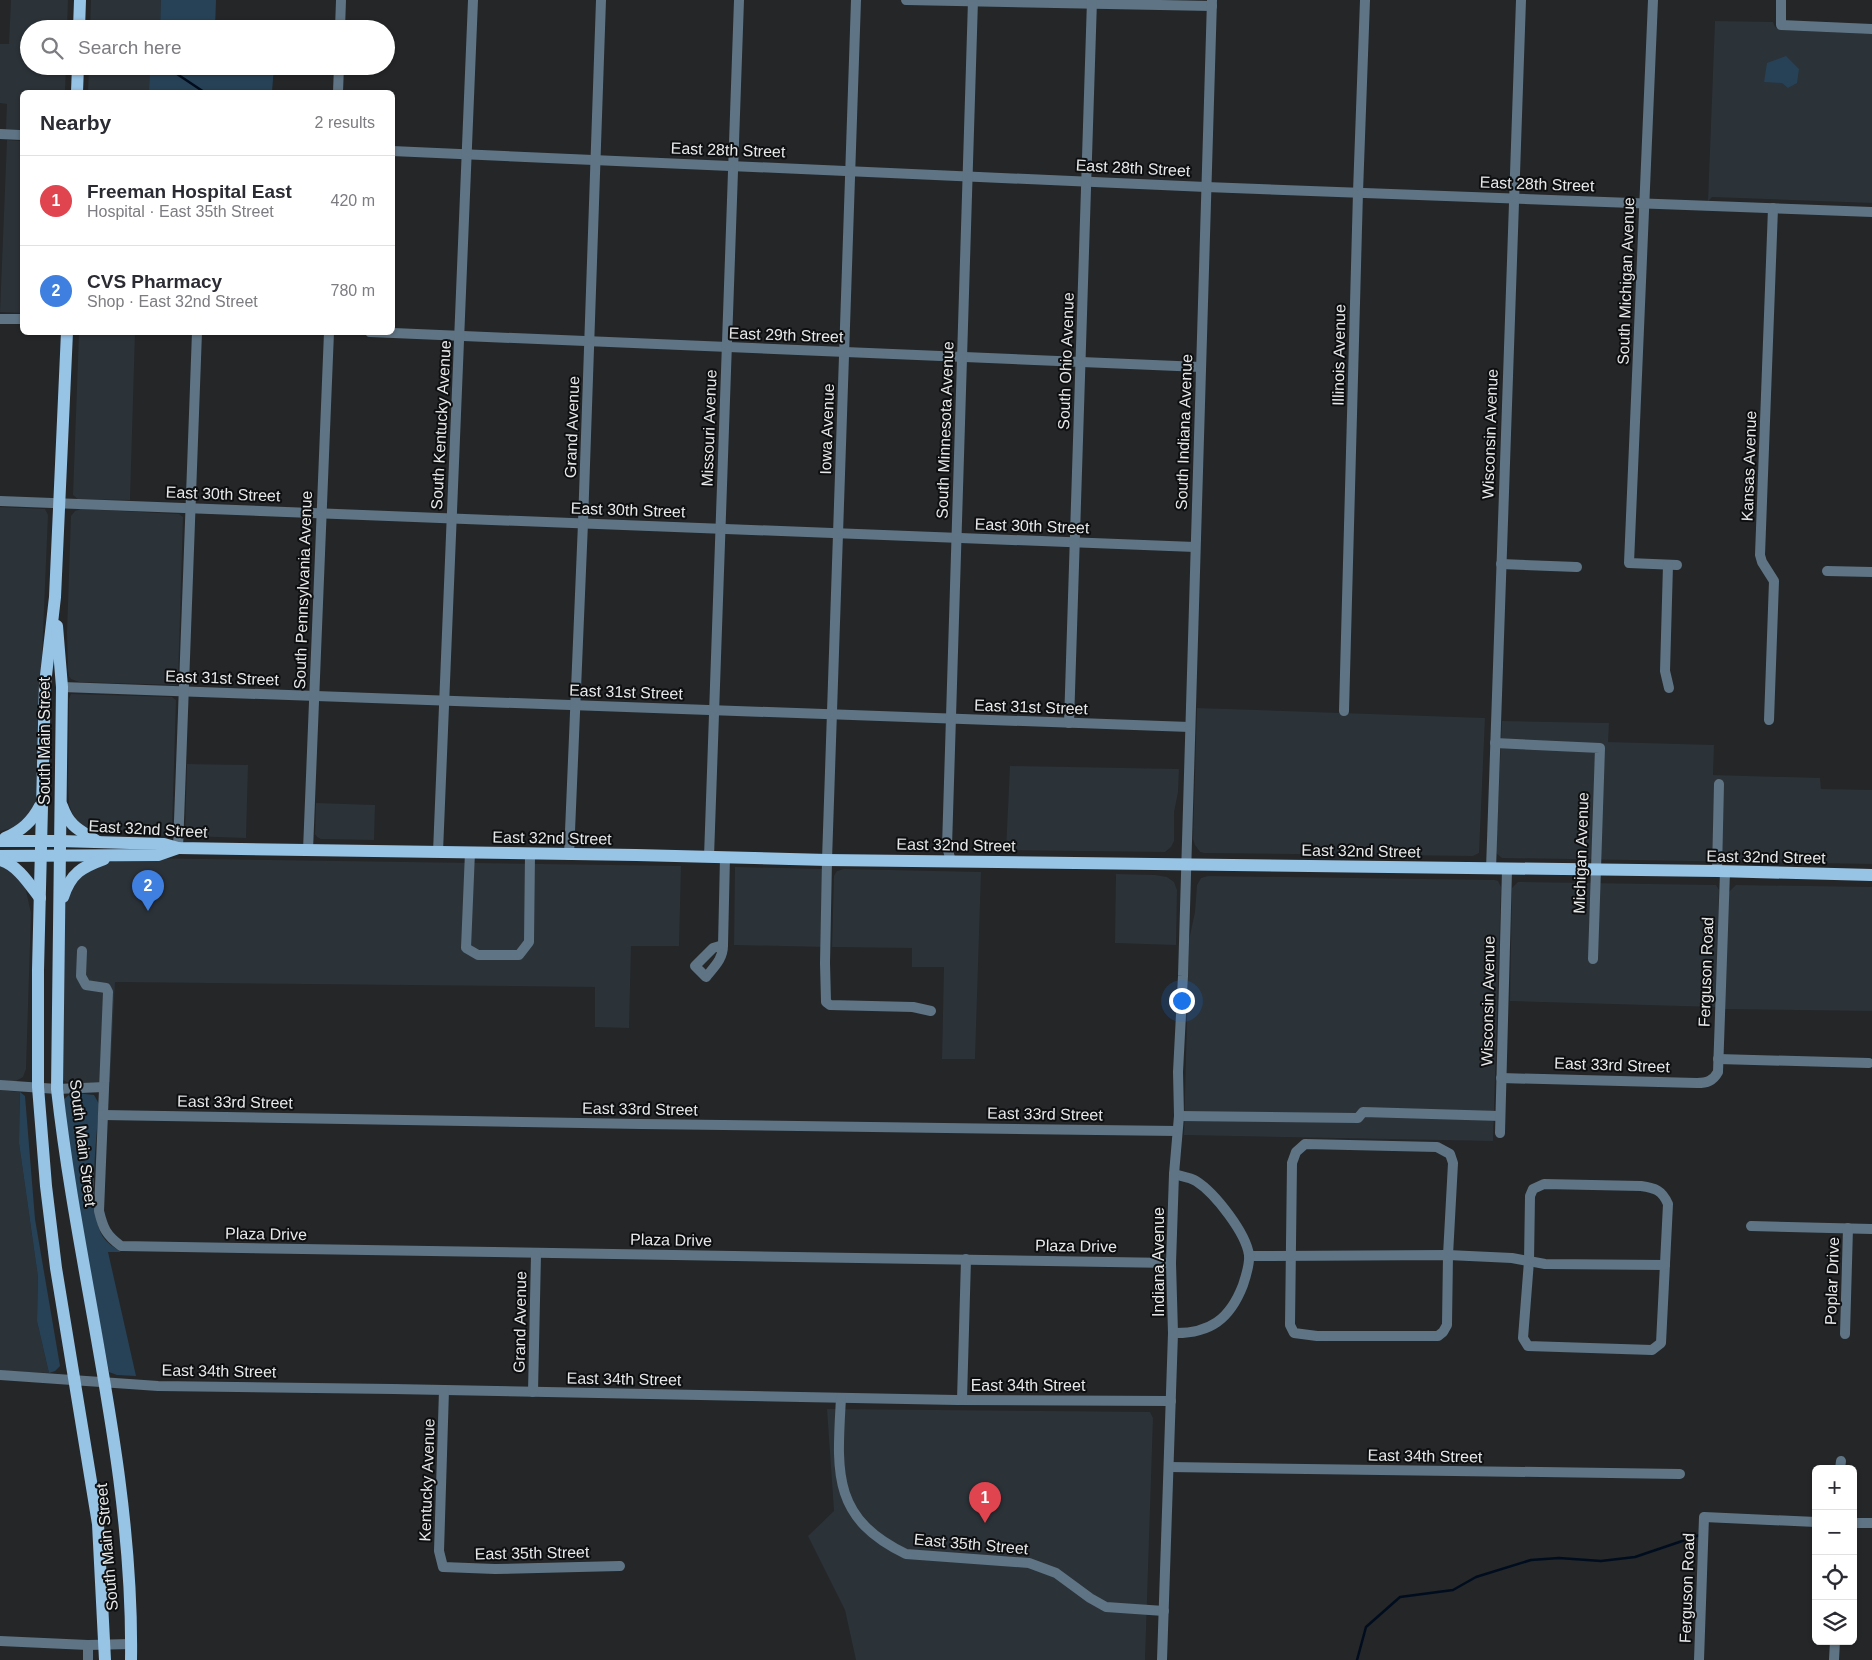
<!DOCTYPE html>
<meta charset="utf-8">
<style>
body{margin:0;font-family:Helvetica,sans-serif;background:#f7f7f7;color:#2b2b33}
.controls{position:absolute;right:15px;bottom:15px;display:grid;overflow:hidden;border-radius:8px;box-shadow:0 1px 4px #0004}
.controls button{width:45px;height:45px;display:grid;place-items:center;padding:0;border:0;border-bottom:1px solid #e1e1e2;background:#fff;color:#2b2b33;font:25px sans-serif}
.you{position:absolute;left:1181px;top:1000px;width:18px;height:18px;margin:-12px;border:4px solid #fff;border-radius:50%;background:#1a73e8;box-shadow:0 0 0 8px #1a73e833}
.badge{display:grid;place-items:center;width:32px;height:32px;border-radius:50%;background:#db2777;color:#fff;font-size:16px;font-weight:700}
.pin{position:absolute;translate:-50% -41px;filter:drop-shadow(0 1px 2px #0008)}
.pin::after{content:'';position:absolute;top:26px;width:18px;height:15px;background:inherit;clip-path:polygon(0 0,100% 0,50% 100%)}
.list{margin:0;padding:0;list-style:none}
h2{display:flex;justify-content:space-between;align-items:center;height:65px;margin:0;padding:0 20px;font-size:21px}
h2 small{font-size:16px;font-weight:400;color:#7c7c81}
.list li{display:grid;grid-template-columns:32px 1fr auto;gap:15px;align-items:center;box-sizing:border-box;height:90px;padding:0 20px;border-top:1px solid #e1e1e2}
.list b{display:block;font-size:19px;white-space:nowrap}
.list p{margin:0;font-size:16px;white-space:nowrap;color:#7c7c81}
.list em{font-size:16px;font-style:normal;color:#7c7c81}
.icon{flex:none;width:28px;height:28px;fill:none;stroke:currentColor;stroke-width:2;stroke-linecap:round;stroke-linejoin:round}
.map{position:relative;flex:none;width:1872px;height:1660px;overflow:hidden}
.search{position:absolute;background:#fff;box-shadow:0 1px 4px #0004;left:20px;top:20px;width:375px;height:55px;display:flex;align-items:center;gap:12px;box-sizing:border-box;padding:0 18px;border-radius:28px;color:#7c7c81;font-size:19px}
.panel{position:absolute;background:#fff;box-shadow:0 1px 4px #0004;left:20px;top:90px;width:375px;height:245px;border-radius:8px}
.map>svg:first-child{display:block}
.built{fill:#2b3238}
.green{fill:#274256}
.lines{fill:none;stroke-linecap:round;stroke-linejoin:round}
.stream{stroke:#000d1e;stroke-width:2.5}
.minor{stroke:#5f7484;stroke-width:10}
.major{stroke:#97c3e5;stroke-width:12}
.labels{text-anchor:middle;dominant-baseline:central;stroke-width:4;stroke-linejoin:round;paint-order:stroke}
.street-label{font-size:16px;fill:#e7e8e9;stroke:#0e0f10}
</style>
<div class="map">
<svg width="1872" height="1660" viewBox="0 0 1872 1660">
<rect width="100%" height="100%" fill="#242628"/>
<g class="built">
<path d="M11,0h57l-1,29h-38v37h37l-1,26h-43v37h-16l1,-25 -7,-1v-59h9z"/>
<path d="M91,0h70l-1,29h-70z"/>
<path d="M1715,21l58,1 2,5 6,3 91,4v169l-160,-6 -4,4z"/>
<path d="M89,66h61l-1,26h-61z"/>
<path d="M7,140l15,1v172l-22,-1z"/>
<path d="M79,333h56l-5,167 -52,-1 -5,-4z"/>
<path d="M0,507l45,2 3,6 -12,283 -1,5 -9,16 -14,9 -12,3z"/>
<path d="M81,509l98,5 4,3 -5,164 -2,4 -97,-3 -8,-3 -2,-3 -1,-6 -1,-38 4,-116 4,-5z"/>
<path d="M71,694l101,3 4,3 -4,130 -2,6 -14,-1 -19,-4 -45,-2h-6l-11,-8 -6,-17 -1,-20 1,-85z"/>
<path d="M1197,708l288,10 -6,135 -6,3 -269,-3 -4,-1 -5,-7 -2,-6z"/>
<path d="M1502,721l107,2 -1,19 106,3 -1,30 107,3 1,11 51,1v74l-370,-6 -5,-4 -1,-3z"/>
<path d="M187,764l61,1 -2,73 -59,-2 -2,-4z"/>
<path d="M1010,766l169,3 -1,23 -4,20v29l-3,6 -6,5 -159,-2z"/>
<path d="M316,803l59,2 -1,35 -53,-1 -4,-2 -2,-3z"/>
<path d="M135,858l546,8 -2,80h-48l-2,82 -34,-1v-40l-480,-5 -5,100 -41,1 -8,-4 3,-174 10,-25 34,-18z"/>
<path d="M0,866l10,4 15,16 6,27 -5,156 -3,8 -9,5 -14,-1z"/>
<path d="M735,867l87,2 2,78 -90,-2z"/>
<path d="M844,869l137,3 -6,187h-33l2,-92h-32v-19l-80,-1 2,-71 3,-5z"/>
<path d="M1116,874l39,1 12,2 7,5 3,8 -1,55 -61,-2z"/>
<path d="M1208,876l287,4 3,1 3,6 -8,254 -309,-6 5,-195 6,-28 2,-27 4,-7z"/>
<path d="M1518,882l198,3 3,5 -3,117 -206,-6 2,-113z"/>
<path d="M1736,885l136,2v124l-149,-2 6,-117z"/>
<path d="M0,1090l20,2 -1,51 19,134 -1,44 12,52 -49,-2z"/>
<path d="M827,1409l323,3 3,6 -8,242h-289l-11,-50 -37,-74 26,-25z"/>
</g>
<g class="green">
<path d="M161,0h55l-1,29h-55z"/>
<path d="M1786,56l13,13 -2,14 -9,5 -6,-5 -18,-1 3,-19z"/>
<path d="M150,66h124l-2,26h-123z"/>
<path d="M20,1092l5,4 10,123 25,147 -5,5 -6,2 -12,-52 1,-44 -19,-134z"/>
<path d="M75,1093l19,2 5,9c-2,31 -12,108 4,133 5,7 12,11 18,15h-13l28,124 -19,-1 -8,-3 -39,-206 -6,-67 6,-5z"/>
</g>
<g class="lines">
<g class="stream">
<path d="M165,66l39,26"/>
<path d="M1357,1660l9,-33 34,-30 53,-7 23,-13 55,-17 28,-2 42,3 34,-4 65,-22"/>
</g>
<g class="minor">
<path d="M856,0l-29,860 -2,103 1,39 4,3 83,2 18,4"/>
<path d="M906,0l306,6"/>
<path d="M1653,0l-24,563 48,2"/>
<path d="M1781,0v25l91,4"/>
<path d="M340,29l1,-29"/>
<path d="M338,92l1,-26"/>
<path d="M0,134l22,1"/>
<path d="M392,151l814,36 666,25"/>
<path d="M0,319h22"/>
<path d="M370,332l831,35"/>
<path d="M0,501l1195,46"/>
<path d="M1501,564l76,3"/>
<path d="M1668,565l-3,106 4,17"/>
<path d="M1827,571l45,1"/>
<path d="M62,687l1128,40"/>
<path d="M1344,711l14,-519 7,-192"/>
<path d="M1769,720l5,-139 -12,-19 -2,-7 13,-347"/>
<path d="M1069,723l23,-723"/>
<path d="M1495,743l105,5 -7,211"/>
<path d="M178,848l19,-516"/>
<path d="M308,850l21,-518"/>
<path d="M438,852l35,-852"/>
<path d="M470,852l-4,96 12,7h41l10,-13 1,-88"/>
<path d="M569,855l14,-332 18,-523"/>
<path d="M709,857l30,-857"/>
<path d="M951,861l-4,-14 26,-847"/>
<path d="M1491,869l30,-869"/>
<path d="M1717,871l2,-87"/>
<path d="M723,945c0,14 -8,21 -17,32l-11,-11 18,-18z"/>
<path d="M723,945l2,-88"/>
<path d="M82,951l-1,25 5,9 20,3 2,4 -9,219c4,17 7,24 22,35l1050,17"/>
<path d="M1718,1059l151,4"/>
<path d="M1501,1078l196,5c10,0 16,-2 21,-11l7,-200"/>
<path d="M0,1085l57,4 47,-2"/>
<path d="M103,1115l538,9 536,7"/>
<path d="M1179,1116l179,2 5,-6 137,4"/>
<path d="M1500,1133l7,-263"/>
<path d="M1305,1144l132,3 13,7 3,9 -5,92 -1,70 -4,7 -5,4h-121l-23,-3 -4,-8 2,-162 4,-11z"/>
<path d="M1544,1184l97,2c14,2 21,4 27,18l-7,139 -9,7 -124,-4 -5,-8 6,-77 1,-65 3,-7z"/>
<path d="M1751,1226l121,3"/>
<path d="M1249,1256l199,-1 64,3 33,6 120,1"/>
<path d="M1173,1333c37,1 57,-14 70,-48 3,-9 7,-21 6,-30 -3,-22 -34,-62 -53,-74 -6,-4 -16,-5 -22,-7"/>
<path d="M1845,1334l3,-106"/>
<path d="M0,1375l158,11 235,3 564,11 214,1"/>
<path d="M444,1390l-5,161 4,16 52,2 125,-3"/>
<path d="M533,1392l3,-138"/>
<path d="M841,1398c-4,73 -10,120 65,156l123,9 27,10 34,25 16,9 58,4"/>
<path d="M962,1400l4,-141"/>
<path d="M1169,1467l511,7"/>
<path d="M1840,1469l1,-8"/>
<path d="M1853,1523h19"/>
<path d="M0,1641l88,4 43,-1"/>
<path d="M88,1660v-15"/>
<path d="M1162,1660l11,-327 -2,-70 3,-89 5,-58 -1,-44 5,-96 29,-976"/>
<path d="M1699,1660l5,-143 112,5"/>
<path d="M1834,1660l1,-19"/>
</g>
<g class="major">
<path d="M79,29l1,-29"/>
<path d="M77,92l1,-26"/>
<path d="M67,332l-12,265 -10,87 -7,286v117l8,99 10,82 42,256 7,136"/>
<path d="M57,626l5,61 -5,402c21,190 77,378 74,571"/>
<path d="M62,806c8,22 18,24 36,36"/>
<path d="M5,838c16,-7 27,-16 35,-32"/>
<path d="M0,841h60l104,3 14,4 458,7 191,5 890,11 155,4"/>
<path d="M0,856l158,-1 20,-7"/>
<path d="M0,860c17,4 30,25 40,38"/>
<path d="M63,897c8,-24 19,-30 41,-38"/>
</g>
</g>
<g class="labels">
<g class="street-label">
<text transform="translate(728 150) rotate(2)">East 28th Street</text>
<text transform="translate(1133 168) rotate(3)">East 28th Street</text>
<text transform="translate(1537 184) rotate(2)">East 28th Street</text>
<text transform="translate(1626 281) rotate(-88)">South Michigan Avenue</text>
<text transform="translate(786 335) rotate(2)">East 29th Street</text>
<text transform="translate(1339 355) rotate(-89)">Illinois Avenue</text>
<text transform="translate(1066 361) rotate(-88)">South Ohio Avenue</text>
<text transform="translate(441 425) rotate(-87)">South Kentucky Avenue</text>
<text transform="translate(572 427) rotate(-88)">Grand Avenue</text>
<text transform="translate(709 428) rotate(-88)">Missouri Avenue</text>
<text transform="translate(827 429) rotate(-88)">Iowa Avenue</text>
<text transform="translate(945 430) rotate(-88)">South Minnesota Avenue</text>
<text transform="translate(1184 432) rotate(-88)">South Indiana Avenue</text>
<text transform="translate(1490 434) rotate(-88)">Wisconsin Avenue</text>
<text transform="translate(1749 466) rotate(-88)">Kansas Avenue</text>
<text transform="translate(223 494) rotate(2)">East 30th Street</text>
<text transform="translate(628 510) rotate(2)">East 30th Street</text>
<text transform="translate(1032 526) rotate(2)">East 30th Street</text>
<text transform="translate(303 590) rotate(-88)">South Pennsylvania Avenue</text>
<text transform="translate(222 678) rotate(2)">East 31st Street</text>
<text transform="translate(626 692) rotate(2)">East 31st Street</text>
<text transform="translate(1031 707) rotate(2)">East 31st Street</text>
<text transform="translate(44 741) rotate(-90)">South Main Street</text>
<text transform="translate(148 829) rotate(3)">East 32nd Street</text>
<text transform="translate(552 838) rotate(1)">East 32nd Street</text>
<text transform="translate(956 845) rotate(1)">East 32nd Street</text>
<text transform="translate(1361 851) rotate(1)">East 32nd Street</text>
<text transform="translate(1581 853) rotate(-88)">Michigan Avenue</text>
<text transform="translate(1766 857) rotate(1)">East 32nd Street</text>
<text transform="translate(1706 972) rotate(-88)">Ferguson Road</text>
<text transform="translate(1488 1001) rotate(-89)">Wisconsin Avenue</text>
<text transform="translate(1612 1065) rotate(2)">East 33rd Street</text>
<text transform="translate(235 1102) rotate(1)">East 33rd Street</text>
<text transform="translate(640 1109) rotate(1)">East 33rd Street</text>
<text transform="translate(1045 1114) rotate(1)">East 33rd Street</text>
<text transform="translate(83 1143) rotate(83)">South Main Street</text>
<text transform="translate(266 1234) rotate(1)">Plaza Drive</text>
<text transform="translate(671 1240) rotate(1)">Plaza Drive</text>
<text transform="translate(1076 1246) rotate(1)">Plaza Drive</text>
<text transform="translate(1158 1262) rotate(-90)">Indiana Avenue</text>
<text transform="translate(1832 1281) rotate(-88)">Poplar Drive</text>
<text transform="translate(520 1322) rotate(-89)">Grand Avenue</text>
<text transform="translate(219 1371) rotate(1)">East 34th Street</text>
<text transform="translate(624 1379) rotate(1)">East 34th Street</text>
<text x="1028" y="1385">East 34th Street</text>
<text transform="translate(1425 1456) rotate(1)">East 34th Street</text>
<text transform="translate(427 1480) rotate(-88)">Kentucky Avenue</text>
<text transform="translate(971 1544) rotate(5)">East 35th Street</text>
<text transform="translate(107 1547) rotate(-95)">South Main Street</text>
<text transform="translate(532 1553) rotate(-1)">East 35th Street</text>
<text transform="translate(1687 1588) rotate(-88)">Ferguson Road</text>
</g>
</g>
</svg>
<div class="controls">
<button>+</button>
<button>−</button>
<button><svg class="icon" aria-label="locate" viewBox="0 0 24 24"><circle cx="12" cy="12" r="6"/><path d="M12 2v4M12 18v4M2 12h4M18 12h4"/></svg></button>
<button><svg class="icon" aria-label="layers" viewBox="0 0 24 24"><path d="M12 4l9 5-9 5-9-5zM3 14l9 5 9-5"/></svg></button>
</div>
<div class="you"></div>
<div class="pin badge" style="left:985px;top:1523px;background:#e0444e">1</div>
<div class="pin badge" style="left:148px;top:911px;background:#3f7fe0">2</div>
<div class="search"><svg class="icon" aria-label="search" viewBox="0 0 24 24"><circle cx="10" cy="10" r="6"/><path d="M15 15l6 6"/></svg>Search here</div>
<section class="panel">
<h2>Nearby<small>2 results</small></h2>
<ul class="list">
<li><span class="badge" style="background:#e0444e">1</span><div><b>Freeman Hospital East</b><p>Hospital · East 35th Street</p></div><em>420 m</em></li>
<li><span class="badge" style="background:#3f7fe0">2</span><div><b>CVS Pharmacy</b><p>Shop · East 32nd Street</p></div><em>780 m</em></li>
</ul>
</section>
</div>
